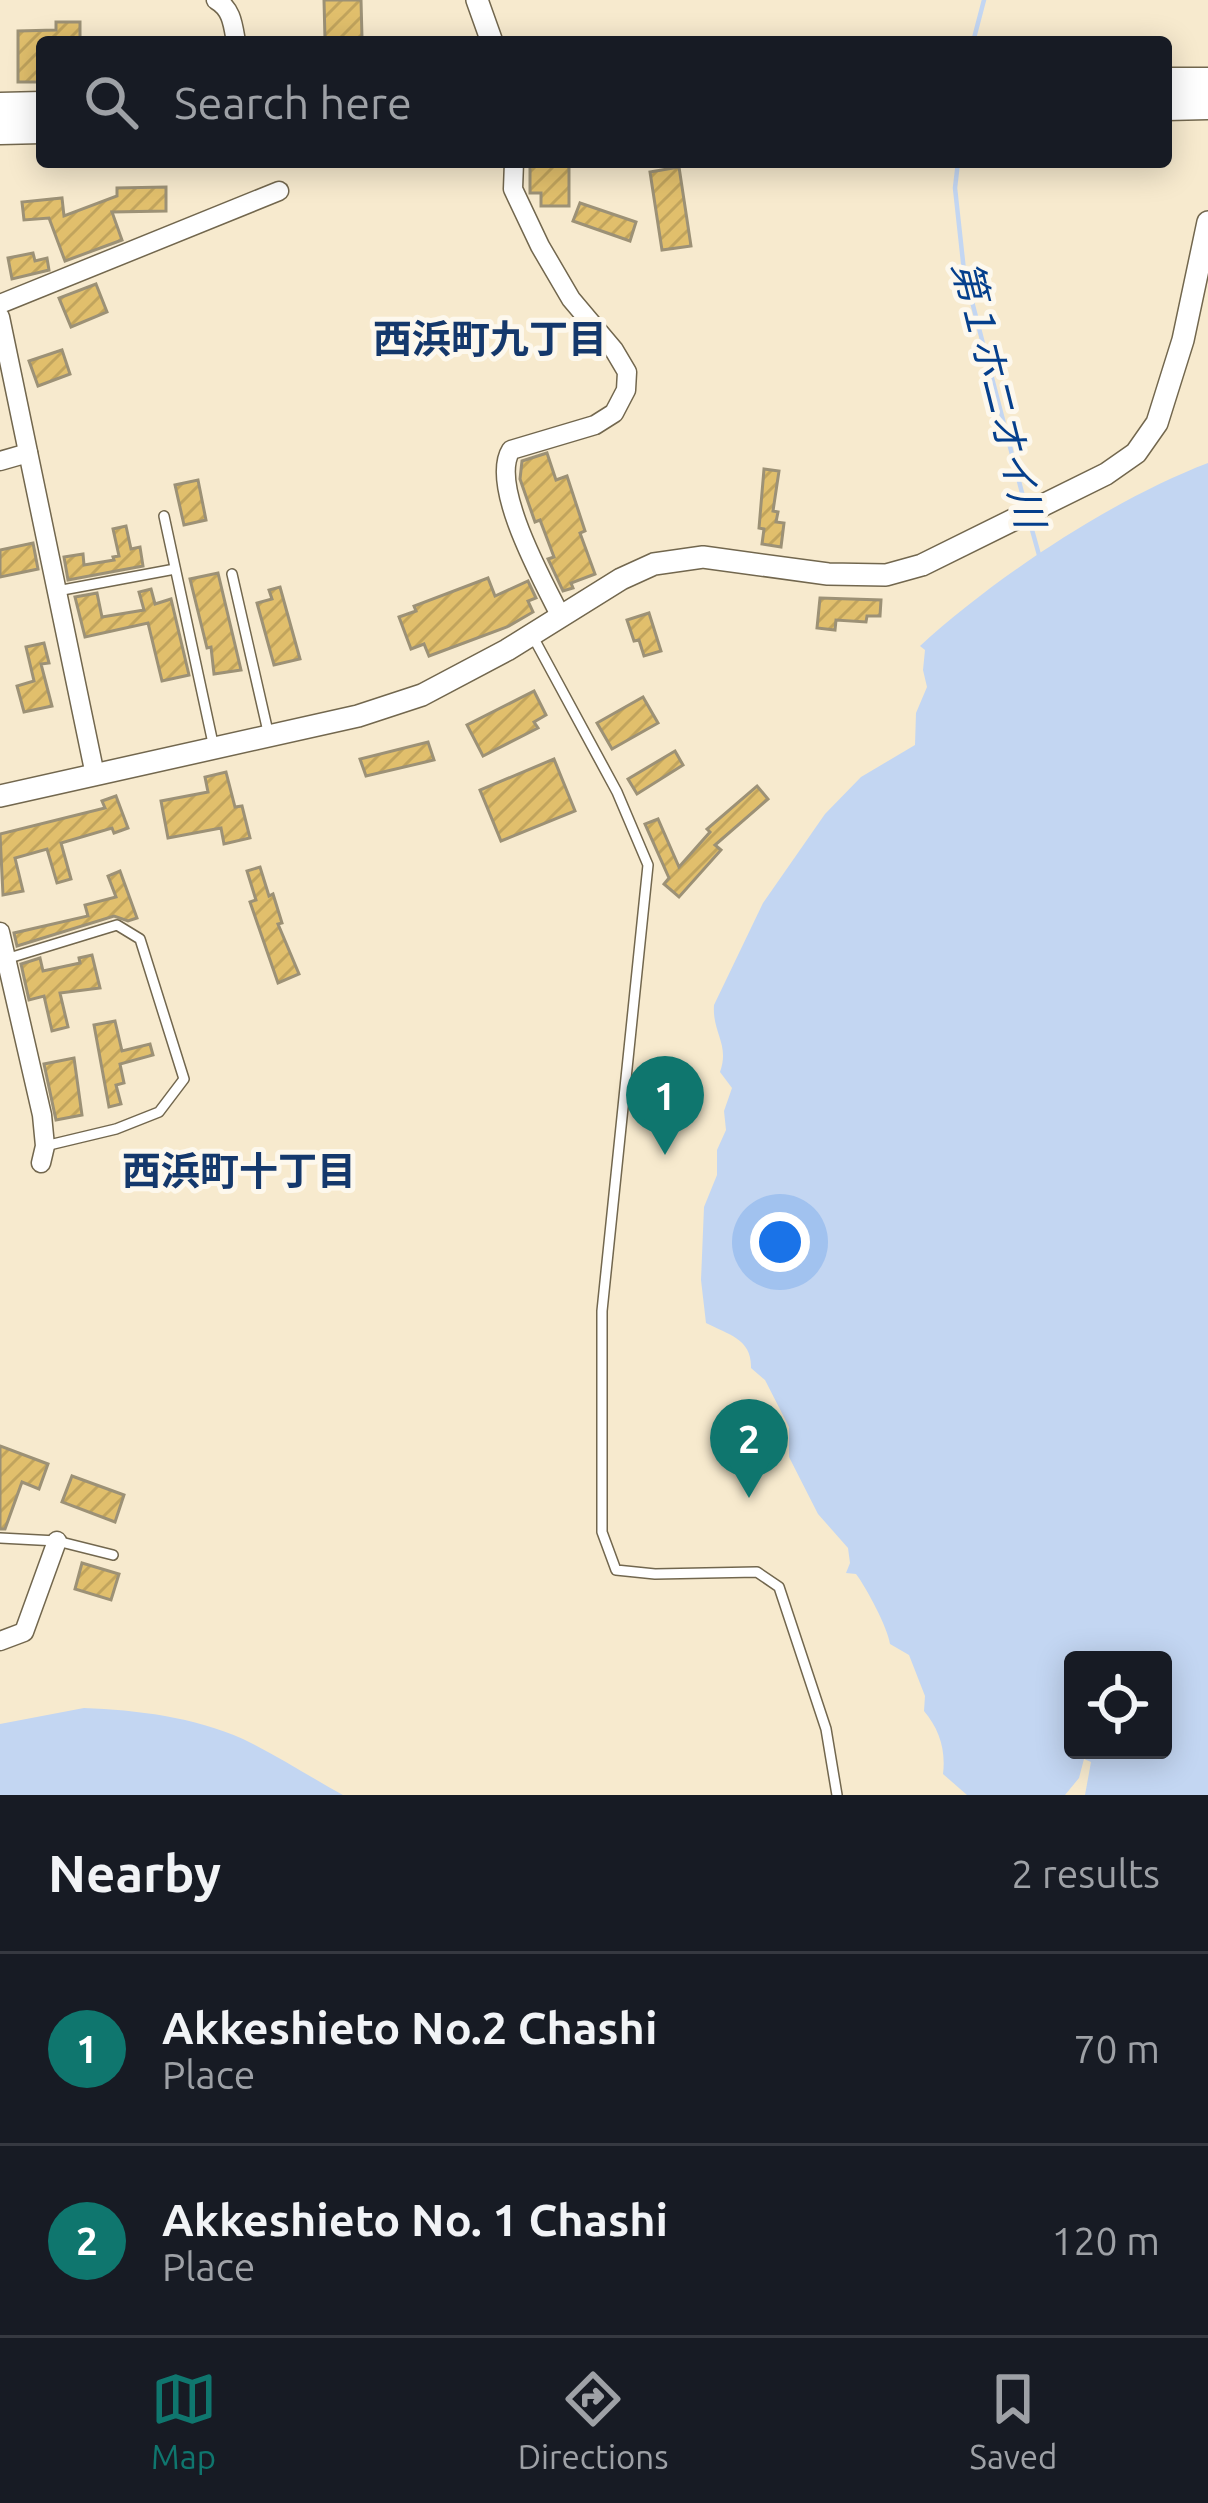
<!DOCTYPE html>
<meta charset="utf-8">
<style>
body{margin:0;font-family:Ubuntu,"Noto Sans JP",sans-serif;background:#20242c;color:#f1f3f6}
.controls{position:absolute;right:36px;bottom:36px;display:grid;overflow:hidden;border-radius:12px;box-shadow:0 6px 30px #0003}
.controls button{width:108px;height:108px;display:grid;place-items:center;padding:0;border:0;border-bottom:3px solid #363941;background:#171b24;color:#f1f3f6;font:60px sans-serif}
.you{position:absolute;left:780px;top:1242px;width:42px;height:42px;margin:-30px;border:9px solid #fff;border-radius:50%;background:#1a73e8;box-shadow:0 0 0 18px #1a73e833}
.badge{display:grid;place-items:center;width:78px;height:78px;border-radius:50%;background:#0f766e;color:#fff;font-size:39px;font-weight:700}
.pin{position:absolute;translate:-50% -99px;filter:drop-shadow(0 3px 6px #0008)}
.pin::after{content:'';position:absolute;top:63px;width:42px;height:36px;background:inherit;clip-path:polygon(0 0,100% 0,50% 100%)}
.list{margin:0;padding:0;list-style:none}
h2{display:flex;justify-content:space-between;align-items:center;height:156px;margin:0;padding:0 48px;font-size:51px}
h2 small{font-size:39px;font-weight:400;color:#9ea1a6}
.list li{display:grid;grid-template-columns:78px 1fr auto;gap:36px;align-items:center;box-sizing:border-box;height:192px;padding:0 48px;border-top:3px solid #363941}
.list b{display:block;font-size:45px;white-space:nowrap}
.list p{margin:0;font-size:39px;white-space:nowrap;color:#9ea1a6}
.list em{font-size:39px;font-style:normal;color:#9ea1a6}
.icon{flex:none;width:66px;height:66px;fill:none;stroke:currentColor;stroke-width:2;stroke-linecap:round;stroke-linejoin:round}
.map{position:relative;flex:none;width:1208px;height:1795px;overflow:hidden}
.search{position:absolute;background:#171b24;box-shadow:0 6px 30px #0003;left:36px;right:36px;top:36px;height:132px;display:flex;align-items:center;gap:30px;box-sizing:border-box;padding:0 42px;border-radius:12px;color:#9ea1a6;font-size:45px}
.sheet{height:540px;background:#171b24}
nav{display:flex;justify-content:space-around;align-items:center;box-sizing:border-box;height:168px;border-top:3px solid #363941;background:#171b24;font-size:33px;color:#9ea1a6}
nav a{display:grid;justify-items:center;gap:6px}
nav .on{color:#0f766e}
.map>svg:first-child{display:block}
.water{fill:#c3d6f2;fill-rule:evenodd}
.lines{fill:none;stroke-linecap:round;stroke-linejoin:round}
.stream{stroke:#c3d6f2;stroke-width:4.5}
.building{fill:url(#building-hatch);stroke:#9c9176;stroke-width:3}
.service-casing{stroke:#72674e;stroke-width:12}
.minor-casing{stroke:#72674e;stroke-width:21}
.tertiary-casing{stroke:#72674e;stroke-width:24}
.trunk-casing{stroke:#72674e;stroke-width:33}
.service{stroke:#fff;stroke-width:9}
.minor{stroke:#fff;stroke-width:18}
.tertiary{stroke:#fff;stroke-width:21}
.trunk{stroke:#fff;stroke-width:30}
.labels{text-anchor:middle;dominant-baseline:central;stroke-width:10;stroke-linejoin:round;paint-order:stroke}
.neighbourhood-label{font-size:39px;font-weight:bold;fill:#14386c;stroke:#fdf8ed}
.water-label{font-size:39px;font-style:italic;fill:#053f8c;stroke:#fdf8ed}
</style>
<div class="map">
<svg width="1208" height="1795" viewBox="0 0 1208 1795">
<defs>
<pattern id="building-hatch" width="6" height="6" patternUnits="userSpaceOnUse" patternTransform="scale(3)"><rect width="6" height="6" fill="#e1bf6c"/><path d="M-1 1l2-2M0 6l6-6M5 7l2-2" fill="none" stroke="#c1a45d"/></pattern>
</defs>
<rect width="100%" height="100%" fill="#f7eace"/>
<g class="water">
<path d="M1208,463v1332h-123l6,-33 -7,-3 -5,19 -14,17h-98l-24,-21c3,-25 -4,-45 -19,-63l1,-15 -16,-41 -19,-11c-2,-16 -24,-57 -34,-70l-10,-1 4,-10 -2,-15 -30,-34 -29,-57v-30l-24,-47 -14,-12c1,-29 -22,-33 -45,-45l-5,-43 3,-73 13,-32v-25l9,-20 -2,-19 8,-23 -12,-16c10,-28 -8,-39 -6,-67l49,-102 62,-89 36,-37 54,-32 1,-32 11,-26 -4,-17 2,-20 -5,-4c75,-69 193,-147 288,-183zM1073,1660h90v90h-90z"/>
<path d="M84,1708c53,2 110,9 159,31 34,16 67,38 100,56h-343v-71z"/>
</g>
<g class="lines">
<g class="stream">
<path d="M973,42l11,-42"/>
<path d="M958,162l-3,26 9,83 62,237"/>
<path d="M1029,519l10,36"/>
</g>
</g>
<g class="building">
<path d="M324,0h37l1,38 -37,1z"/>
<path d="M56,22h24v20h-38v40h-24v-51l38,-1z"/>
<path d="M530,162h39v44h-28v-13h-11z"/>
<path d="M679,167l12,79 -29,4 -12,-78z"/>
<path d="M166,187v24l-54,1 10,28 -57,21 -16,-43 -25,2 -2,-18 40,-4 2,18 53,-20v-8z"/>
<path d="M580,203l56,19 -6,19 -57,-20z"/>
<path d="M33,253l2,8 12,-3 2,12 -37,9 -4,-21z"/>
<path d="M96,284l11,28 -36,15 -12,-29z"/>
<path d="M62,350l8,24 -32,12 -9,-25z"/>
<path d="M547,453l9,27 11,-4 18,55 -5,2 15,41 -24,9 2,5 -10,3 -15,-32 6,-2 -14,-37 -5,2 -15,-43 2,-18z"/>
<path d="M764,469l15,2 -6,40 5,1 -2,10 8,1 -3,24 -19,-3 2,-15 -5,-1z"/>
<path d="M198,480l8,40 -22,5 -9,-40z"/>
<path d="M126,526l5,23 9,-2 3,19 -75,14 -4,-23 19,-3 1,11 30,-5 -1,-3 6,-1 -6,-27z"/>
<path d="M33,543l5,26 -38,8v-27z"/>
<path d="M218,573l23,97 -27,4 -3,-27 -4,1 -17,-69z"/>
<path d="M488,578l7,18 33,-15 8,17 -8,3 5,11 -26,15 -78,29 -5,-12 -13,5 -12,-32 17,-6 -2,-5z"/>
<path d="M280,587l20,72 -26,6 -17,-62 15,-4 -3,-9z"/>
<path d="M151,589l4,15 16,-5 18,76 -27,6 -14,-58 -63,14 -10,-40 22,-4 5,24 42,-7 -5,-18z"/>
<path d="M820,598l61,2 -1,16h-13l-1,6 -30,-2 -1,10 -18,-2z"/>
<path d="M649,613l12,38 -17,5 -5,-16 -5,1 -7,-21z"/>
<path d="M44,643l5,20 -8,1 11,42 -28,6 -7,-26 17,-5 -8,-34z"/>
<path d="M534,691l12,24 -12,7 4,6 -55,28 -16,-31z"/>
<path d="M643,697l15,26 -46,26 -15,-26z"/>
<path d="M428,742l6,18 -68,16 -6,-17z"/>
<path d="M675,751l8,14 -46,29 -9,-15z"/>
<path d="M554,759l21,52 -74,30 -21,-51z"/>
<path d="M226,772l9,35 7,-1 8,32 -26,6 -3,-16 -53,10 -7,-37 47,-9 -3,-15z"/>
<path d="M757,786l11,13 -53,46 6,5 -42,47 -15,-13 5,-6 -24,-54 13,-5 21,48 31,-35 -3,-3z"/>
<path d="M116,796l12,32 -14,5 -2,-5 -51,15 10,36 -14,4 -10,-34 -32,9 8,33 -20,4 -3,-61 105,-26 -3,-7z"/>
<path d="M260,867l9,29 4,-2 9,29 -4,1 21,50 -21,9 -28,-81 6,-2 -9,-29z"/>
<path d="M120,871l17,47 -9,3 -14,-5 -97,30 -3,-13 74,-17 -3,-11 31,-8 -8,-21z"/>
<path d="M92,955l8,33 -40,5 8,34 -16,4 -8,-35 -15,4 -8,-36 19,-6 3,13 37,-8 -1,-5z"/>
<path d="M115,1021l7,30 28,-7 3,11 -33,9 4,19 -8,2 5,19 -12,3 -15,-82z"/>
<path d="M74,1058l8,57 -26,5 -12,-56z"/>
<path d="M0,1446l48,18 -9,25 -17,-7 -17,47h-5z"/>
<path d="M72,1476l52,19 -9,27 -53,-20z"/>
<path d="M82,1563l37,11 -8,26 -36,-11z"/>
</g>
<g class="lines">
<defs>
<g id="service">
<path d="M164,516l50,232"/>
<path d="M232,574l37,162"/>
<path d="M57,591l118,-22"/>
<path d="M532,635l85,157 31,73 -46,446v221l14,38 39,4 102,-2 22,15 47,142 11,66"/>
<path d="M6,959l111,-34 23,14 44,140 -25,33 -43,17 -71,17"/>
<path d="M0,1538l57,3 56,14"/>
</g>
<g id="minor">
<path d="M216,0c16,9 17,25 20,42"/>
<path d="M514,162l-1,27 27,57 31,53 43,51 13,22 -1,18 -12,23 -19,12 -84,25c-22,35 32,131 50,167"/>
<path d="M0,304l279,-113"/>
<path d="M0,317l95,458"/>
<path d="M0,461l28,-8"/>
<path d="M0,932l42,183 3,31 -4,17"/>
<path d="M0,1641l24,-9 33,-91"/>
</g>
<g id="tertiary">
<path d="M477,0l15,42"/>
<path d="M0,796l358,-80 64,-21 85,-45 114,-71 33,-15 49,-7 125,17 58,1 36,-10 184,-91 30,-21 21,-30 26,-83 25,-118"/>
</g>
<g id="trunk">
<path d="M1166,83h42"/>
<path d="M1166,105l42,-1"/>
<path d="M0,108l42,-1"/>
<path d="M0,129l42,-1"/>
</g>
</defs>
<use href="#service" class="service-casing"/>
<use href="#minor" class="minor-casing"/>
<use href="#tertiary" class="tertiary-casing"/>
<use href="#trunk" class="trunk-casing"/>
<use href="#service" class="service"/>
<use href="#minor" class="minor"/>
<use href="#tertiary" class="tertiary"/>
<use href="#trunk" class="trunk"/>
</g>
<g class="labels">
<g class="neighbourhood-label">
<text x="490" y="338">西浜町九丁目</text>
<text x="239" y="1170">西浜町十丁目</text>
</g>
<g class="water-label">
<text transform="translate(999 394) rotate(76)">第１ホニオイ川</text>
</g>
</g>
</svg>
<div class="controls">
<button><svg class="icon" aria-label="locate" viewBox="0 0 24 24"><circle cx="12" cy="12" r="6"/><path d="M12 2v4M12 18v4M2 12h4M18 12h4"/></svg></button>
</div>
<div class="you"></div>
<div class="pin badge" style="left:665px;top:1155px">1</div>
<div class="pin badge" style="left:749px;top:1498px">2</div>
<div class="search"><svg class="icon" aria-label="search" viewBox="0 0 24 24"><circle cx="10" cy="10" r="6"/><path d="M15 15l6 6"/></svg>Search here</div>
</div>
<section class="sheet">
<h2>Nearby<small>2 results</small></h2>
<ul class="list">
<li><span class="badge">1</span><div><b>Akkeshieto No.2 Chashi</b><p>Place</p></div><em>70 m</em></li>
<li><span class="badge">2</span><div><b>Akkeshieto No. 1 Chashi</b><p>Place</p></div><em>120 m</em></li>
</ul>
</section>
<nav>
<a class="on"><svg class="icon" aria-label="map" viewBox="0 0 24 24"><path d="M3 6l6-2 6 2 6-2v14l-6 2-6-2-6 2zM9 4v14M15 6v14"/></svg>Map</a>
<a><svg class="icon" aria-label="directions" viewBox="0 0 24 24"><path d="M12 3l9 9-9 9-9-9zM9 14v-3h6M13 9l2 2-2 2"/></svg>Directions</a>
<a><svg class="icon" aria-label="saved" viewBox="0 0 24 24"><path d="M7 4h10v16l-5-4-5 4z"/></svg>Saved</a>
</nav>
